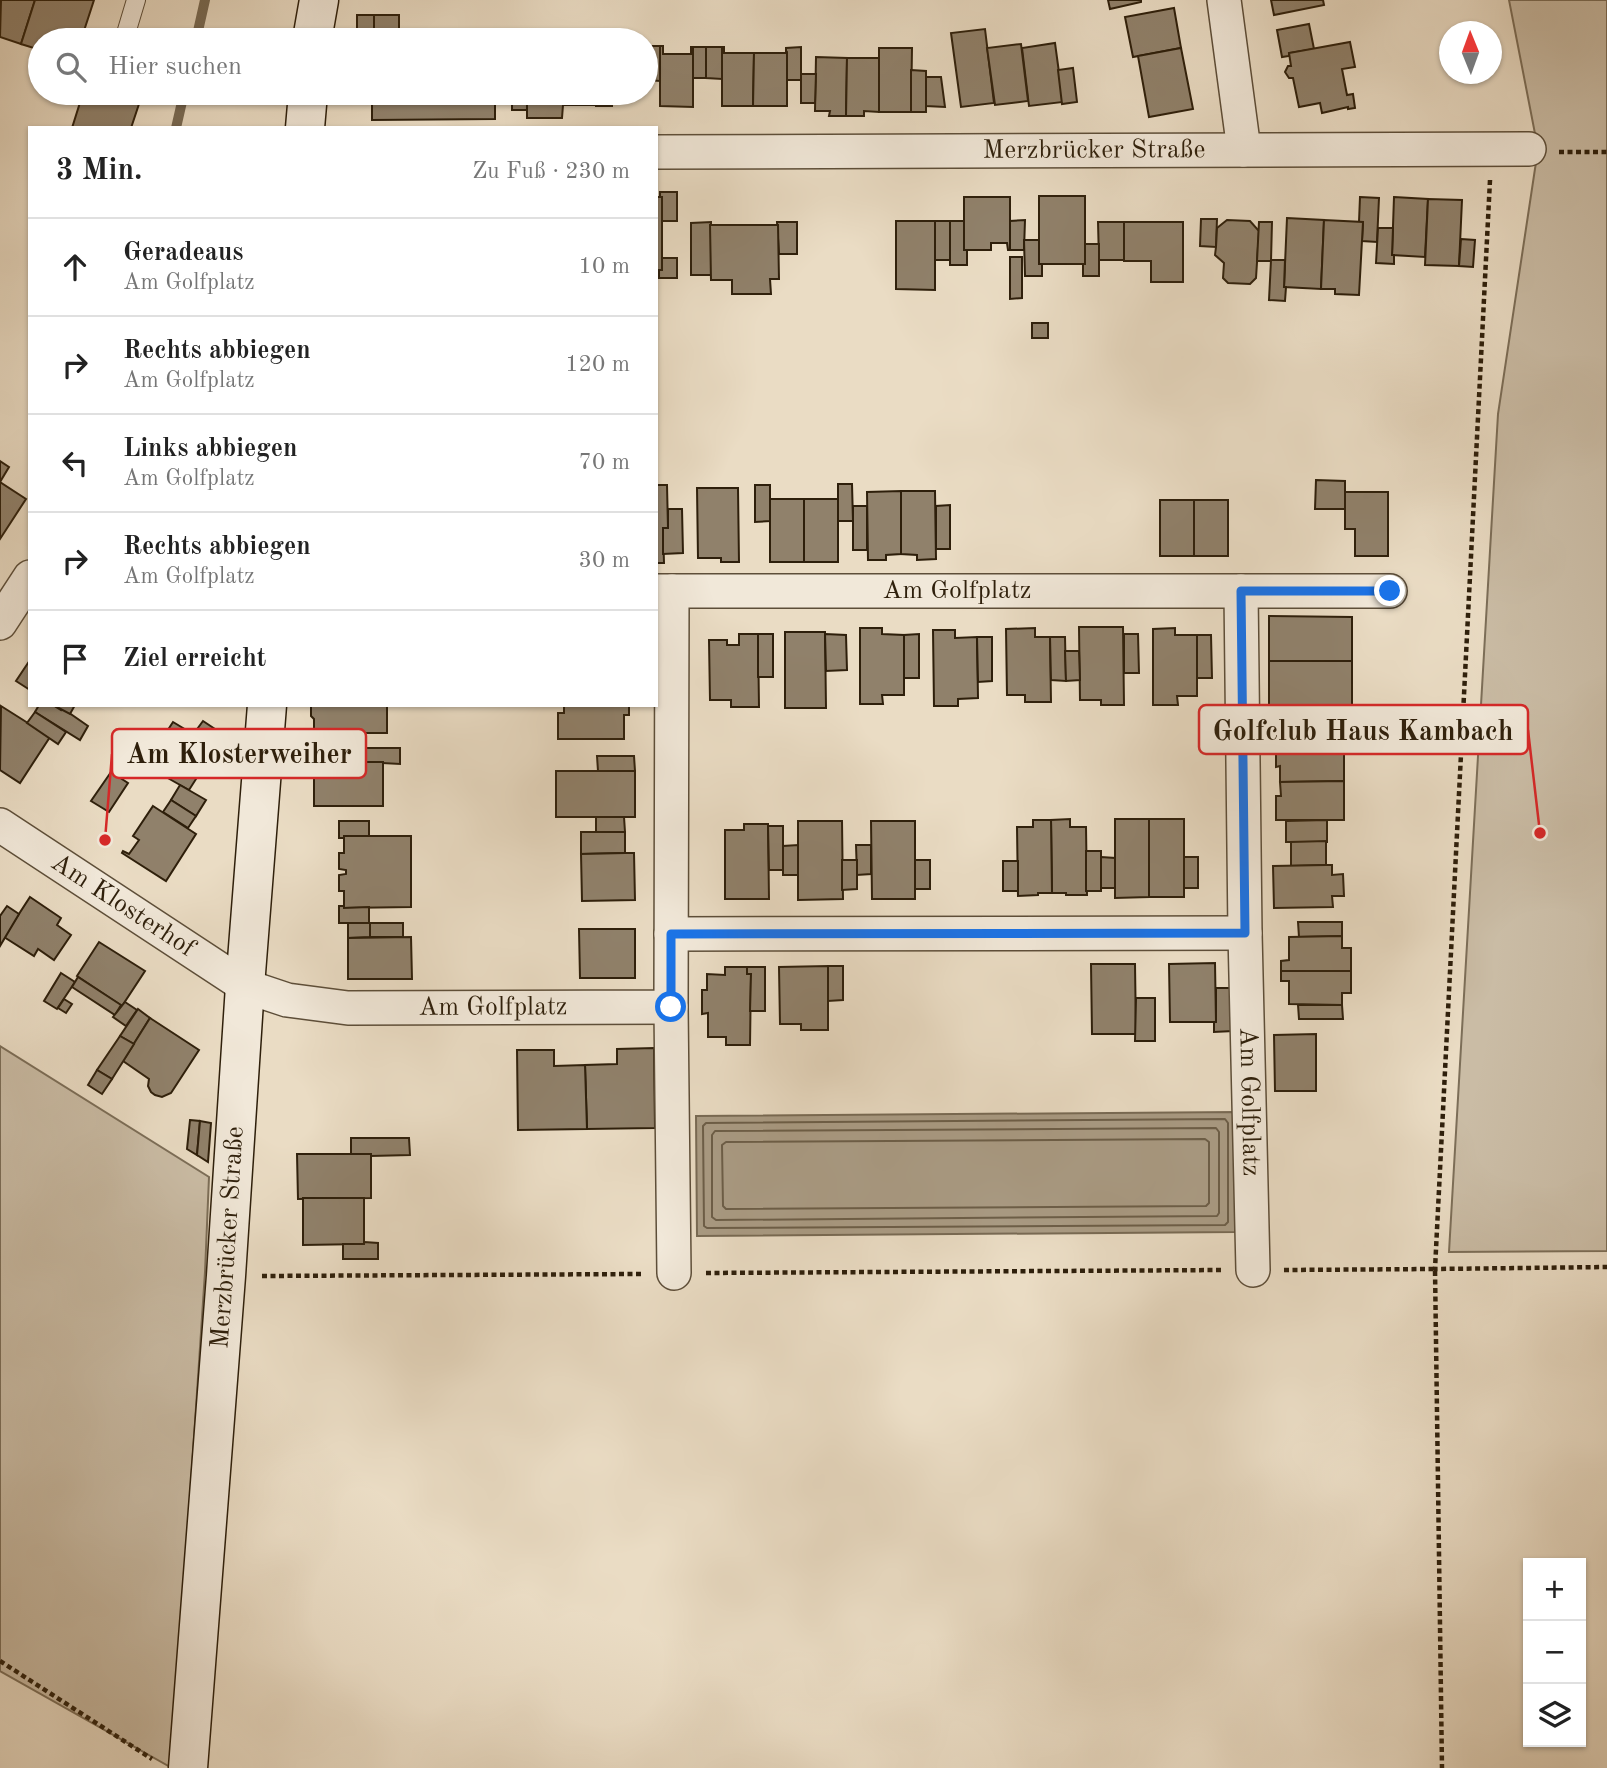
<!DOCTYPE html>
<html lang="de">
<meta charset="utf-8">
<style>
body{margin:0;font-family:"Old Standard TT",serif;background:#f6f6f6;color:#222}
.controls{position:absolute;right:21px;bottom:21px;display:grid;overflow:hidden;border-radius:0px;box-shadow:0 2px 5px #0004}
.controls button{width:63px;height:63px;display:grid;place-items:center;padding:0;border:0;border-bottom:2px solid #e0e0e0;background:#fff;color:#222;font:35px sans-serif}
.compass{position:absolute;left:1439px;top:21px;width:63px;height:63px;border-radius:50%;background:#fff;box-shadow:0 2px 5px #0004;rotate:359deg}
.stop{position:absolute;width:21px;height:21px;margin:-16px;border:5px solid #1a73e8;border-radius:50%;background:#fff}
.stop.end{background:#1a73e8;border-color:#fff;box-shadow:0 2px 7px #0008}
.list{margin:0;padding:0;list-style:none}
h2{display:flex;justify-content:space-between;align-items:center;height:91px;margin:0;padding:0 28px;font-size:30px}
h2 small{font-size:23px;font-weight:400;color:#767676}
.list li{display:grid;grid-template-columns:46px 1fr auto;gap:21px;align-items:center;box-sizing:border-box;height:98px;padding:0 28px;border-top:2px solid #e0e0e0}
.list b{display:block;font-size:26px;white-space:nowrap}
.list p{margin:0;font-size:23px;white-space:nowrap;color:#767676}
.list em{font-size:23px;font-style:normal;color:#767676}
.icon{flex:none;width:38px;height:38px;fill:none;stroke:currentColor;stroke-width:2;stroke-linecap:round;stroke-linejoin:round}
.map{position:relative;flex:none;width:1607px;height:1768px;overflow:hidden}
.search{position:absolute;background:#fff;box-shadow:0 2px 5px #0004;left:28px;top:28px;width:630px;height:77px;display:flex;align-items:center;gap:18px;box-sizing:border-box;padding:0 24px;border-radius:38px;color:#767676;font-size:26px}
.panel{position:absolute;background:#fff;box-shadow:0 2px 5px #0004;left:28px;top:126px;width:630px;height:581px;border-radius:0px}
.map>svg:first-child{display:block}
.green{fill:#cabca5;stroke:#7c6e58;stroke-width:2}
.water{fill:#aa9c85;stroke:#786a54;stroke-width:2}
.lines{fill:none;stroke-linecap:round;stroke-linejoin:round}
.shore{stroke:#6c5e48;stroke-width:2}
.stream{stroke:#786a54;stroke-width:10}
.building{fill:#90816b;stroke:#2e1f0b;stroke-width:2}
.lane-casing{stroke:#5d4e39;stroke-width:20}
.street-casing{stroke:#5d4e39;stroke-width:36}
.secondary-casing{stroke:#2e1f0b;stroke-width:41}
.path{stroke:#2e1f0b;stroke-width:4.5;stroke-dasharray:5 3.5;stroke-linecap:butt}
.lane{stroke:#f1e8d9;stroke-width:18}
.street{stroke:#f1e8d9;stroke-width:33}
.secondary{stroke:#f1e8d9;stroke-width:38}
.route{stroke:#1a73e8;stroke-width:9}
.labels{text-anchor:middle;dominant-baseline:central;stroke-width:5;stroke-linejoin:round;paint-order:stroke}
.street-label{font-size:26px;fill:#2e1f0b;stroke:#f1e8d9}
.leader{fill:none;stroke:#d62828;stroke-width:2.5}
.callout-dot{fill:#d62828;stroke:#f1e8d9;stroke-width:2.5}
.callout{fill:#f1e8d9;stroke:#d62828;stroke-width:2.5}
.callout-label{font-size:28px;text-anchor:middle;font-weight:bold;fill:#2e1f0b}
</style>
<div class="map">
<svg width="1607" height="1768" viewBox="0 0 1607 1768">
<rect width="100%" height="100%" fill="#eadcc4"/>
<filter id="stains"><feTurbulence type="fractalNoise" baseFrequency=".00286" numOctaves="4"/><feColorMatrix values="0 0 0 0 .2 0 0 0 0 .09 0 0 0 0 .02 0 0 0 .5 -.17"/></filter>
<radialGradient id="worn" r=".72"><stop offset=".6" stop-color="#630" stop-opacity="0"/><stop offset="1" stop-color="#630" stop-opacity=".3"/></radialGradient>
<g class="green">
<path d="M1509,0h98v1251l-158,1 49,-838 40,-265z"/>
<path d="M0,1046l209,131 -4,95 -33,496 -172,-97z"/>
</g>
<path class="water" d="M1235,1112v120l-538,4 -1,-120z"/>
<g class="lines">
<g class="shore">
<path d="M1225,1119l3,4v99l-3,3 -518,3 -3,-2 -1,-100 3,-3z"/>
<path d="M1216,1128l3,4v81l-2,3 -501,4 -4,-3v-82l3,-4z"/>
<path d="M1205,1139l4,3v61l-3,3 -480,3 -3,-3 -1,-61 4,-3z"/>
</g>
<g class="stream">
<path d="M196,40l9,-40"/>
<path d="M176,128l8,-35"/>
</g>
</g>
<g class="building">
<path d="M1,0h34l-14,44 -21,-7z"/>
<path d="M35,0h59l-13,40h-41v10l-19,-6z"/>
<path d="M1108,0h33v2l-31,7z"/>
<path d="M1271,0h52l1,5 -50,10z"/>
<path d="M1174,8l7,40 -48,9 -8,-40z"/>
<rect x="357" y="15" width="17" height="25"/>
<rect x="374" y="15" width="25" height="25"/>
<path d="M1309,24l5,25 -25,4v3l-7,1 -5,-27z"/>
<path d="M985,29l9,74 -33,4 -10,-74z"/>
<path d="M1350,42l5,25 -13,2 5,26 6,-1 2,14 -7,1v-2l-26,6 -2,-10 -21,4 -6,-29h-4l-4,-6 3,-6h3l-2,-13z"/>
<path d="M1055,43l8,59 -34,4 -7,-58z"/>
<path d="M1021,44l7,57 -33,4 -8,-57z"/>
<path d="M646,46h14v35l-14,-1z"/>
<path d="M660,46h3v8h28v-7h2v60l-33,-1z"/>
<rect x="693" y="47" width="13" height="31"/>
<path d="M706,47h16v32l-16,-1z"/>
<path d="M722,47h2v6h30l-1,53h-31z"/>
<path d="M801,47v33h-14v-27l-1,1v-6z"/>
<path d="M879,48h33l-1,64h-32z"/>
<path d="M1181,48l12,61 -44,8 -11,-61z"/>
<path d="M754,53h33v53h-34z"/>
<path d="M816,57l31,1 -1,58h-17l1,-5h-15z"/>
<path d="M847,58h32v54l-15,-1v5h-18z"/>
<path d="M1073,68l4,34 -15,2 -4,-34z"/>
<path d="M911,70l15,1v41h-15z"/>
<path d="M801,74h15l-1,29h-14z"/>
<path d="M926,77h15l4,30 -19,-1z"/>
<path d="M83,93h32l25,8 -9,27h-59z"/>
<path d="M372,93h123v26l-123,1z"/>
<rect x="512" y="93" width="15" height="17"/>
<path d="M527,93h69v12h-33l-1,13h-35z"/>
<rect x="596" y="93" width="16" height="13"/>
<path d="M660,192h17v29h-15v-24h-2z"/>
<rect x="1039" y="196" width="46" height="68"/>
<rect x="656" y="197" width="6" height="73"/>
<path d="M964,197h46v53h-2l-1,-7h-16v7h-27z"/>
<path d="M1360,197l19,1 -2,44 -15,-1 1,-19h-4z"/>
<path d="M1394,197l34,2 -3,58 -33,-2z"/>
<path d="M1428,199l34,1 -3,66 -34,-1z"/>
<path d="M1287,218l37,2 -3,69 -37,-2z"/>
<path d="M1201,219h16l-1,28 -16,-1z"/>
<path d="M1025,220l-1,30h-14v-29z"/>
<path d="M1227,220l23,1 9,10 -3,47 -6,6 -22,-1 -5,-5 1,-15 -9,-8 1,-8 1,-19z"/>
<path d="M1324,220l39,2 -4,73 -24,-1v-5h-14z"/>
<path d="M896,221h39v69l-39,-1z"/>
<rect x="935" y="221" width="15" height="39"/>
<path d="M950,221h14v29h3v15h-17z"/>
<path d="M711,222v53h-20v-52z"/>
<path d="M777,222h20v32h-18z"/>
<path d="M1098,222h26v38h-25z"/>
<path d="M1124,222h59v60h-32v-21h-27z"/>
<path d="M1259,222h13l-1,39h-14z"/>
<path d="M710,225h68l1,54h-9l1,15h-39v-14h-21z"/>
<path d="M1378,228h15l-1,27h2v9l-18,-1z"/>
<path d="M1461,239l14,1 -2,27 -14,-1z"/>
<path d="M1024,240h15v24h3v12h-17z"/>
<path d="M1085,244h14v32h-16v-12h2z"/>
<path d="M1010,257h12v41l-12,1z"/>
<path d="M662,258h15v20h-18v-8h3z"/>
<path d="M1271,260h14l-1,27h2l-1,14 -16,-1z"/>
<rect x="1032" y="323" width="16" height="15"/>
<path d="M0,461l9,6 -9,15z"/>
<path d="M1316,480l29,1v28h-30z"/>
<path d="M0,482l26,17 -26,40z"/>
<path d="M838,484h14l1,37h-15z"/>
<path d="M656,485h11l1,43h-5l1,35h-8z"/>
<path d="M755,485h15v36l-15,1z"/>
<path d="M697,488h41l1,74h-18v-4h-23z"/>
<path d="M901,491h34l1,68 -19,1v-5l-16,-1z"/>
<path d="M901,491v63l-15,1v5h-18l-1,-68z"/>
<path d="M1345,492h43v64h-33v-27h-10z"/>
<rect x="770" y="499" width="34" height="63"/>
<rect x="804" y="499" width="34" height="63"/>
<rect x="1160" y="500" width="34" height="56"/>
<rect x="1194" y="500" width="34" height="56"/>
<path d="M950,505v44h-14v-43z"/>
<rect x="853" y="506" width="14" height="44"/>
<path d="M668,509h14l1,44 -20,1v-26h5z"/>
<path d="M1269,616l83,1v44h-83z"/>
<path d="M1079,627h44l1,78h-23v-5h-21z"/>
<path d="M860,628h22v6l22,1v60h-22l1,9h-23z"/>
<path d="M1035,628v9h15l1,65h-26v-7h-18l-1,-66z"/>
<path d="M1175,628v7h22v61h-20l1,9h-25v-76z"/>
<path d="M933,630h22v8l22,-1 1,61 -20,1v7h-24z"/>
<path d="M785,632h40l1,76h-41z"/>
<path d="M739,634h19l1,73h-28v-7h-21l-1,-60h18v5h12z"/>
<rect x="758" y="634" width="15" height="43"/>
<path d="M825,634l21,1 1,35 -21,1z"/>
<path d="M919,634v44h-15v-43z"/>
<path d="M1124,634h14l1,39h-15z"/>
<path d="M1197,635h14l1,43h-15z"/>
<path d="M977,637h15v44l-14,1z"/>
<path d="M1050,637h15l1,44 -15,-1z"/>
<path d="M1065,651h14l1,29 -14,1z"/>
<path d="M30,660v30l-14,-9z"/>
<rect x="1269" y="661" width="83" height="48"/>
<path d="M39,705h14l8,5 1,-2 26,18 -8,14 -45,-28z"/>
<path d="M53,705h22l-5,9z"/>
<path d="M311,705h76v28h-73v-14l-3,-3z"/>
<path d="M564,705h65v10h-5v24h-66v-26h6z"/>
<path d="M1,706l49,31 -30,46 -20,-13z"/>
<path d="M35,712l31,20 -8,12 -31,-21z"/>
<path d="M203,721l18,12 -7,11 -19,-12z"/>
<path d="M173,722l20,12 2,-2 19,12 -12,18 3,3 -16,25 -39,-22 17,-26 -5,-3z"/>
<path d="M1276,742h68v39l-64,1v-16l-4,1z"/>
<path d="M365,748h35v16l-36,-2z"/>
<path d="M597,756h37l1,15h-37z"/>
<rect x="314" y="762" width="69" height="44"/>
<rect x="556" y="771" width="79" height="46"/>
<path d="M111,772l17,11 -19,29 -18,-11z"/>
<path d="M1344,781v39h-68v-24h5l-1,-14z"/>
<path d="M180,785l26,15 -10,16 -25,-16z"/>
<path d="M171,800l25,16 -8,12 -25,-16z"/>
<path d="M153,806l43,28 -30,47 -44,-28 1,-2 6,3 10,-14 -6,-4z"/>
<path d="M596,817h28l1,15h-29z"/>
<path d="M1070,819v8h16l1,68h-21v-2h-14l-1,-73z"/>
<path d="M1115,819h34v78l-34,1z"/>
<rect x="1149" y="819" width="35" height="78"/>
<path d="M1033,820h18l1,73h-14v2l-20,1 -1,-69h16z"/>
<path d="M1327,820v22h-41v-21z"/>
<path d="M339,821h30v16l-25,-1v2h-5z"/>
<path d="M798,821h44l1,78 -45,1z"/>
<path d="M871,821h44v78h-43z"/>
<path d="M744,824h24l1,75h-44v-69h19z"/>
<path d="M768,826h15v44h-14z"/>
<path d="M581,832h44v21l-44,1z"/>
<path d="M344,836h67v71l-67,1v-17h-5v-16l7,-1v-4l-7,-1v-16h5z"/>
<path d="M1326,841v24l-35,1v-24z"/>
<path d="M798,845v30h-15v-29z"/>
<path d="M856,845h15v29l-14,1z"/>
<rect x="1086" y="851" width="15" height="40"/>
<path d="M625,853h9l1,47 -53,1 -1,-47z"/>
<path d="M1101,857l14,1v30h-14z"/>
<rect x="1184" y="857" width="14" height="31"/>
<path d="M842,860h15v29l-15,1z"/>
<rect x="915" y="860" width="15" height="29"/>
<rect x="1003" y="861" width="15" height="30"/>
<path d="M1326,865h6v10l11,-1 1,22h-12l1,11 -59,1 -1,-42z"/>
<path d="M30,897l31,21 -4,7 14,10 -17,25 -16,-11 -4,7 -30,-19z"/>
<path d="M7,906l12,8 -19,32v-30z"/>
<path d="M339,906h5v2l25,-1v16h-30z"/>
<path d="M1298,922h44v14l-43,1z"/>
<path d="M348,923h22v14l-22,1z"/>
<rect x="370" y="923" width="33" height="14"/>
<path d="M579,929h56v49h-55z"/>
<path d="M1342,936v12h9v23h-70v-10l8,-1v-23z"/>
<path d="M411,937l1,42h-64v-41z"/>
<path d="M99,942l46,29 -23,35 -45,-30z"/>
<path d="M1215,963l1,59h-46l-1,-58z"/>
<path d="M1091,964h44l1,70h-44z"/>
<path d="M828,966v64h-27v-6h-21l-1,-57z"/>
<path d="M828,966h15v34l-15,1z"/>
<path d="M725,967h22v7h4l-1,71h-24v-8h-18v-24l-6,1v-24h5v-16l18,1z"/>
<path d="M747,967h18v44h-15l1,-37h-4z"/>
<path d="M1281,971h70v22h-9v12l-53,-1v-23h-8z"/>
<path d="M61,973l14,9 -18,27 -13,-8z"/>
<path d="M78,977l43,28 -6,10 -43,-28z"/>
<path d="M1216,988h16l1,43 -19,1v-10h2z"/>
<path d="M1136,998h19v43h-20z"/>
<path d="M64,999l8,5 -6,9 -8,-5z"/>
<path d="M125,1002l12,8 -11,16 -13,-9z"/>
<path d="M1298,1005h44l1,14h-44z"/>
<path d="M138,1009l12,9 -16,26 -14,-8z"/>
<path d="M150,1018l49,32 -28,43 -9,4 -7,-2 -4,-3 -3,-6 1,-7 -26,-18z"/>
<path d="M1316,1034v57h-41l-1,-56z"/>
<path d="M120,1036l14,8 -22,35 -15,-9z"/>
<path d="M654,1048l1,80 -68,1 -2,-64 32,-1v-15z"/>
<path d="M517,1050h37v16l31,-1 2,64 -69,1z"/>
<path d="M97,1070l15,9 -10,15 -14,-9z"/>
<path d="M190,1120l10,1 -3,34 -10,-6z"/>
<path d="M200,1121l11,2 -3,39 -11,-7z"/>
<path d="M351,1138h58l1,17 -39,1v-2h-20z"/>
<path d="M297,1154h74v44l-73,1z"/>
<path d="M303,1198h61v46l-61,1z"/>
<path d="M364,1242l14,1v16h-35v-15h21z"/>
</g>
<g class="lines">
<defs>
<path id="lane" d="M124,40l12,-40"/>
<g id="street">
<path d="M1224,0l20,150"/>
<path id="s1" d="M656,152l873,-3"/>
<path id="s2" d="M656,591h734"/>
<path id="s3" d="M1241,591l4,342 8,337"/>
<path d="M0,623l30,-46"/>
<path id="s4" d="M0,825l245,161 42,14 61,8 323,-1 1,-416"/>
<path d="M671,934l574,-1"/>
<path d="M671,1007l3,266"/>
</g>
<g id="secondary">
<path d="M312,40l7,-40"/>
<path d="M305,128l3,-35"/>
<path id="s5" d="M188,1768l38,-492 19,-290 22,-281"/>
</g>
</defs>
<use href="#lane" class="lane-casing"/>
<use href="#street" class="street-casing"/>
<use href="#secondary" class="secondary-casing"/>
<g class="path">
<path d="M1559,152h48"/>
<path d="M1490,180l-55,1089 172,-2"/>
<path d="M1284,1270l151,-1 7,499"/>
<path d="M706,1273l516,-3"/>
<path d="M262,1276l379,-2"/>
<path d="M0,1661l152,98"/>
</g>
<use href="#lane" class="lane"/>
<use href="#street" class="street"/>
<use href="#secondary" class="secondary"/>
</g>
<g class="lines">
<path class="route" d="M671,1007v-73l574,-1 -4,-342h149"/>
</g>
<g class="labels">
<g class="street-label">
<text stroke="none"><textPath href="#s1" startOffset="438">Merzbrücker Straße</textPath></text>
<text stroke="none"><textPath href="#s2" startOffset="301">Am Golfplatz</textPath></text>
<text stroke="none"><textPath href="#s4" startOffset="147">Am Klosterhof</textPath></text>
<text stroke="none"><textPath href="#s4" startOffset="544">Am Golfplatz</textPath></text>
<text stroke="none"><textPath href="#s3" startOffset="511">Am Golfplatz</textPath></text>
<text stroke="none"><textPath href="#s5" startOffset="532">Merzbrücker Straße</textPath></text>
</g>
</g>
<path class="leader" d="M1540 833L1528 730M105 840L112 754"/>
<g class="callout-dot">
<circle cx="1540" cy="833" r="7"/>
<circle cx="105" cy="840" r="7"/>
</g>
<g class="callout">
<rect x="1199" y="705" width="329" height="49" rx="7"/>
<rect x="112" y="729" width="254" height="49" rx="7"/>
</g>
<g class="callout-label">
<text x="1363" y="740">Golfclub Haus Kambach</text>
<text x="239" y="763">Am Klosterweiher</text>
</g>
<rect width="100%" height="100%" filter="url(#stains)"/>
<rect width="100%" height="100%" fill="url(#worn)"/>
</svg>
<div class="controls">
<button>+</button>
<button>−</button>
<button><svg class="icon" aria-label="layers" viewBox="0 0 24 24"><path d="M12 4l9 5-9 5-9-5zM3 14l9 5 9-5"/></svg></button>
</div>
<svg class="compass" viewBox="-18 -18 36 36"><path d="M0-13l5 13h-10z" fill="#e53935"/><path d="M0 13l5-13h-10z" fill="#767676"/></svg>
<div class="stop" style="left:671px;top:1007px"></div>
<div class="stop end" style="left:1390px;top:591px"></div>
<div class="search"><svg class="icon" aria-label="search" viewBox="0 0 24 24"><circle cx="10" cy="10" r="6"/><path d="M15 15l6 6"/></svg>Hier suchen</div>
<section class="panel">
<h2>3 Min.<small>Zu Fuß · 230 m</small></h2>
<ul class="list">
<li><svg class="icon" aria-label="ahead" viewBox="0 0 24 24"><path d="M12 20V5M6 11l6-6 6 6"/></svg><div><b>Geradeaus</b><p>Am Golfplatz</p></div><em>10 m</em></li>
<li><svg class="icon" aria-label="right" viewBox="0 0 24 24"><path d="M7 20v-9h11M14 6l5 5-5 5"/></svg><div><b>Rechts abbiegen</b><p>Am Golfplatz</p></div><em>120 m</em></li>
<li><svg class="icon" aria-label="left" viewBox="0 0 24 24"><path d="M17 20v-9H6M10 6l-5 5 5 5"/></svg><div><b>Links abbiegen</b><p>Am Golfplatz</p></div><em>70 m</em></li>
<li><svg class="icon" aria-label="right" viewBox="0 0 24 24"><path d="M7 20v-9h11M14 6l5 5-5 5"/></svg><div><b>Rechts abbiegen</b><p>Am Golfplatz</p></div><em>30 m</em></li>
<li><svg class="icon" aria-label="arrive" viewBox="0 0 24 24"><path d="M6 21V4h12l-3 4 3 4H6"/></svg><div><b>Ziel erreicht</b></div></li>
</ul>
</section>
</div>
